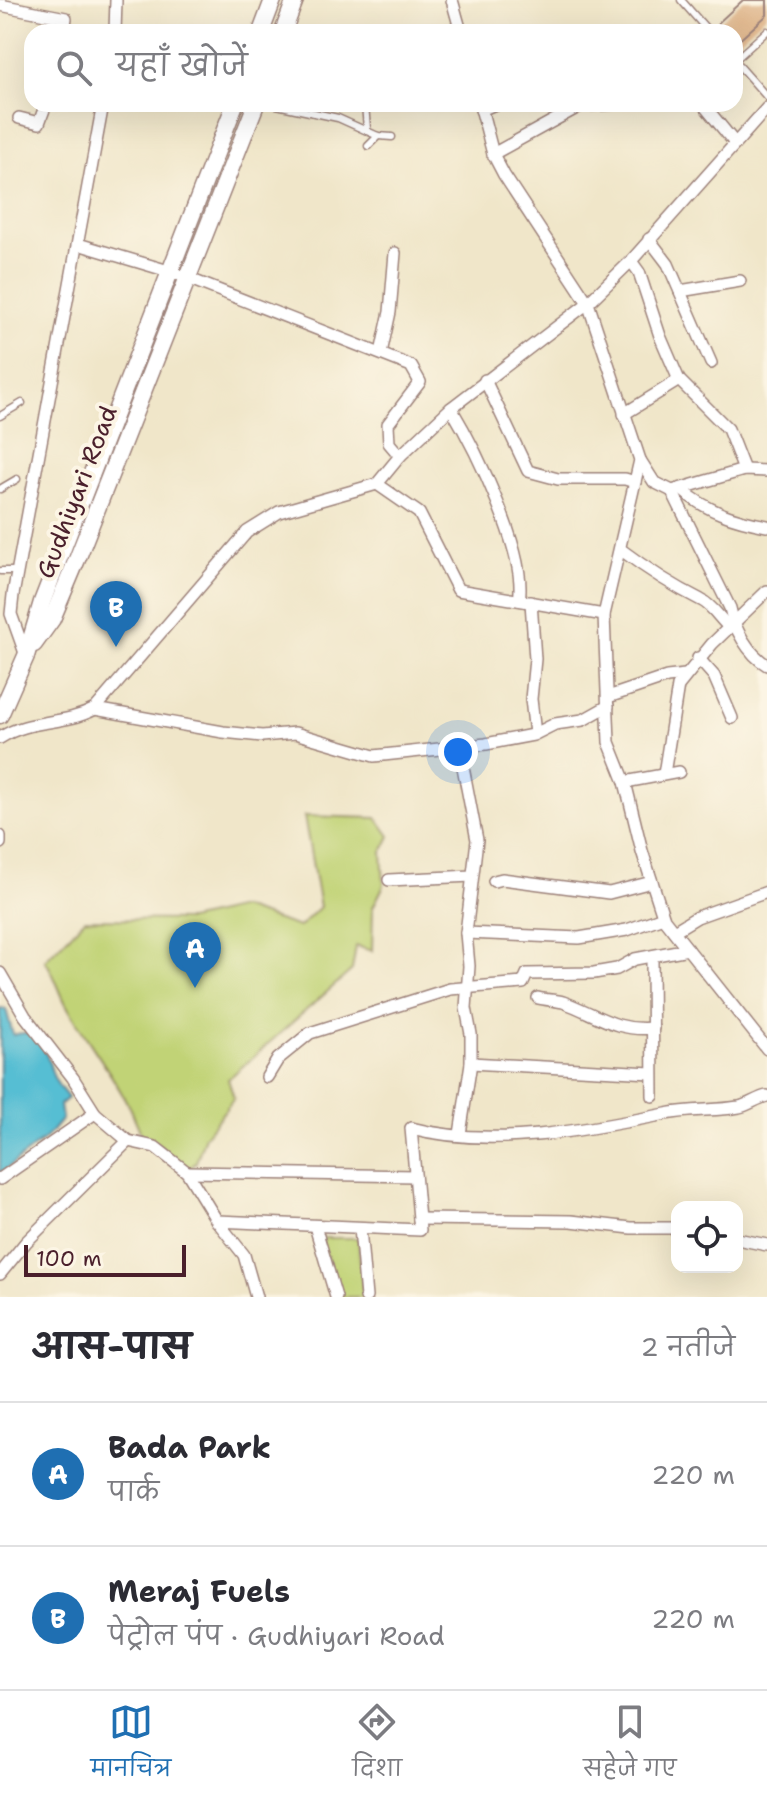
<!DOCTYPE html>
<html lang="hi">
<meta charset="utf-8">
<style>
body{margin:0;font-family:"Shantell Sans","Playpen Sans Deva",sans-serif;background:#f2f2f3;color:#2b2b33}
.controls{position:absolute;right:24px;bottom:24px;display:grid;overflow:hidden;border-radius:16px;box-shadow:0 8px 32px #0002}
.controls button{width:72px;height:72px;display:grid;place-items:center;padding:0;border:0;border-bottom:2px solid #e1e1e2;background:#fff;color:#2b2b33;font:40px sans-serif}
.scale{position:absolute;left:24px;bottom:20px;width:162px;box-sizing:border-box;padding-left:8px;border:4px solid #4a1f2b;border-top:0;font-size:22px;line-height:28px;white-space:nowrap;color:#4a1f2b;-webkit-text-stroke:6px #fcf5e5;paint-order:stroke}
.you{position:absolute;left:458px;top:752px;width:28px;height:28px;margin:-20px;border:6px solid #fff;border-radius:50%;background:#1a73e8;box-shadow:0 0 0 12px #1a73e833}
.badge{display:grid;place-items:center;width:52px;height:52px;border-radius:50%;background:#1f6fb2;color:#fff;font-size:26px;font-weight:700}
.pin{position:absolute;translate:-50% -66px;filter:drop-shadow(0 2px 4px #0008)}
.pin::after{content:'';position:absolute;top:42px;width:28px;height:24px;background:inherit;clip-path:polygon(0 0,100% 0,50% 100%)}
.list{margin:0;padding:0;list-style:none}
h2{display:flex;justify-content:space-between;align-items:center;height:104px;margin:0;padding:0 32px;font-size:34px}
h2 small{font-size:26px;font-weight:400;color:#7c7c81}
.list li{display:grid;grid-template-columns:52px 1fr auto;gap:24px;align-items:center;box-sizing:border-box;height:144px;padding:0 32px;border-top:2px solid #e1e1e2}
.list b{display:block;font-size:30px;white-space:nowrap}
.list p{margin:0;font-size:26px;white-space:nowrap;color:#7c7c81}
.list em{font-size:26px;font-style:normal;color:#7c7c81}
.icon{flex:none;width:44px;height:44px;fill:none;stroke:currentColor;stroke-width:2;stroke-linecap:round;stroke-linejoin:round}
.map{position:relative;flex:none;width:767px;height:1297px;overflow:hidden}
.search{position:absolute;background:#fff;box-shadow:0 8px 32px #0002;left:24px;right:24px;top:24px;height:88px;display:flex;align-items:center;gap:20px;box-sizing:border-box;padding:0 28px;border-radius:24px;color:#7c7c81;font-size:30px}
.sheet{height:392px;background:#fff}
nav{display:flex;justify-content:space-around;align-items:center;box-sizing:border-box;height:112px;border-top:2px solid #e1e1e2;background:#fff;font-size:22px;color:#7c7c81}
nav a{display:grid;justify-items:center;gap:4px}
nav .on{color:#1f6fb2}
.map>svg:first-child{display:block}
.green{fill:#c1d376;stroke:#867950;stroke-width:2}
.water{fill:#56bed3;stroke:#506e7f;stroke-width:2}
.building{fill:#dbae81}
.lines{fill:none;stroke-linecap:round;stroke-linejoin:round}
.lane-casing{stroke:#9d827a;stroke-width:9}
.street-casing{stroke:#9d827a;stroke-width:14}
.secondary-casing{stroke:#9d827a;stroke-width:19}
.lane{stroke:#fff;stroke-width:6}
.street{stroke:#fff;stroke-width:11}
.secondary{stroke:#fff;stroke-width:16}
.labels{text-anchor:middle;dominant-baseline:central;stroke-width:8;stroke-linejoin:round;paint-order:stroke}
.street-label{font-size:24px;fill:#4a1f2b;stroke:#fcf5e5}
</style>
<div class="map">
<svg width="767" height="1297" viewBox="0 0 767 1297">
<rect width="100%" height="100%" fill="#fcf5e5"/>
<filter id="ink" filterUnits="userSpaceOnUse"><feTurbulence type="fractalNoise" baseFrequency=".0125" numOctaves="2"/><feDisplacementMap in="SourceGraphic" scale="16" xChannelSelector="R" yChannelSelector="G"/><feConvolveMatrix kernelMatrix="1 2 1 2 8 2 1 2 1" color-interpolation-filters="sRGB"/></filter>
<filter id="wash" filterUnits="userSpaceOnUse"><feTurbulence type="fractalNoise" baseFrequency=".006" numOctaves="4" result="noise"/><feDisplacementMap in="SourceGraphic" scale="32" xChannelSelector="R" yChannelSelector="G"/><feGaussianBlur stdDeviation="1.8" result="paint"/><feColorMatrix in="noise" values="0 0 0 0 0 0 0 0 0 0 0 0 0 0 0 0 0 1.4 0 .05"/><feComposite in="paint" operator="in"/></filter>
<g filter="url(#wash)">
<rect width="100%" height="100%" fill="#f0e6c9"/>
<g class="green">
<path d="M304,816l73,2 13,18 -8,16 2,33 -11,22 -1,44 -16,-5 -4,24 -124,109 6,19 -29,38 -9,26 -9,10 -30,-29 -15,-6c-16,-47 -50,-87 -75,-131 -8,-15 -12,-31 -22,-46l40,-41 104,1 52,-12 58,19 21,-20z"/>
<path d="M319,1238h39l5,59h-21z"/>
</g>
<path class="water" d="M0,1008l6,1 7,26c30,-10 33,20 40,40 3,9 10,16 15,23l-8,7 2,14 -15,18 -47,37z"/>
<g id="blocks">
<path class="building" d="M743,0h24v15l-32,29v-12h-10l-7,-9z"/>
</g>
</g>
<g filter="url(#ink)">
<use href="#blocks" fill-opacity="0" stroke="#9d827a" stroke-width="2"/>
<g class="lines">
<defs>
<g id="lane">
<path d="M681,0l28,32"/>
<path d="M735,60l32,-29"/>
<path d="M735,61l32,36"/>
<path d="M272,104l66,14 40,18 14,1"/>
<path d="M365,104l2,25"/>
<path d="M368,146l10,-10"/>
<path d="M0,416l22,-13"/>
<path d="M0,489l17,-10"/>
<path d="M0,571h18"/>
</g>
<g id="street">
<path d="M452,0l9,32"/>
<path d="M0,5l66,13 -2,14"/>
<path d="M115,32l1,-32"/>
<path d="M480,104l13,50 11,21 84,128 52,157 -36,155 5,127 16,40 17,69 22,68 103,130"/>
<path d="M703,104l31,38"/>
<path d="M481,110l14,-6"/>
<path d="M19,118l20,5 7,-19"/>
<path d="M493,154l87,-48 34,-2"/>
<path d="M649,239l19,25 43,99"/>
<path d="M78,244l94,28 239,94 9,16 -32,42 1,19 11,13"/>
<path d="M680,291l60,-10"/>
<path d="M381,353l9,-41 5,-59"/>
<path d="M485,380l43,91 30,8h67l10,3"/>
<path d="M679,380l49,49 16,41"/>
<path d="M451,408c24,40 77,147 68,192"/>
<path d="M624,414l55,-34 -19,-44 -21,-64 -8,-11"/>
<path d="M640,460l14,22 18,9 72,-21 23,1"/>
<path d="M377,484l42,29 39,77 146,25"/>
<path d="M681,489c25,22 53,31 86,37"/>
<path d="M672,491l58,117c4,20 18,46 37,57"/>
<path d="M620,549c24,18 55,38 81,51 11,5 19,19 28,27"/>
<path d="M531,602l4,57 -4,40 4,35"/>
<path d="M26,656l-15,-42 2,-19 90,-491"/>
<path d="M698,658l16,18 18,42"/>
<path d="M608,697l59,-20 18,-2"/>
<path d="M95,709l128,23 39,4 33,-3 79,23 112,-12 47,-9 22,-11 28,-4 25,-14"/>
<path d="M0,738c30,-20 63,-12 95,-29l152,-177 32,-20 98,-28 23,-28 51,-48 137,-105 43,-42 136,-153"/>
<path d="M459,746l18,94 -11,93 3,33 -3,42 5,26v29l-11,71"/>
<path d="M664,774l14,-88 34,-42 55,-53"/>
<path d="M625,782l54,-10"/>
<path d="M0,836v7"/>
<path d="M389,880l83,-4"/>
<path d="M494,881l8,-2 107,14 43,-11"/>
<path d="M674,931l23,-14 70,-25"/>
<path d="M466,933l113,5 48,-8 36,-13"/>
<path d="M652,959l1,137"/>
<path d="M0,973l25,43 48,62 22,35 33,28 27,6 32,25 30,49 27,34 12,42"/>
<path d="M538,998c8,2 17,2 25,4 32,11 52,30 90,26"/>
<path d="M471,1063l180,10"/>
<path d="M267,1077l11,-18 32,-26 140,-44 73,-6 4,-9 67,-1 23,-4 18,-10 53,-10"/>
<path d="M187,1172l228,4"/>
<path d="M0,1179l95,-66"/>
<path d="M419,1219l152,2 60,7h46"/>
<path d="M217,1221l203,9 -9,-102c80,21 176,2 255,-14 24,-5 49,-3 73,-7 10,-2 18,-9 28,-11"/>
<path d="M315,1226l21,71"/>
<path d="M360,1228l6,69"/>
<path d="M737,1239l30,6"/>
<path d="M0,1274l26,-32 102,-101"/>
</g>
<g id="secondary">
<path d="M261,32l12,-32"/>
<path d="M283,32l12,-32"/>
<path d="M34,644l18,-25 26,-62 178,-453"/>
<path d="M0,715l26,-59 16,-54 193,-498"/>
</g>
</defs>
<use href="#lane" class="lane-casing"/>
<use href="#street" class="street-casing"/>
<use href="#secondary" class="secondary-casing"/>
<use href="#lane" class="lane"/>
<use href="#street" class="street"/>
<use href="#secondary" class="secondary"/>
</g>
</g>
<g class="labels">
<g class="street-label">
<text transform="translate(77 492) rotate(-69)">Gudhiyari Road</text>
</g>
</g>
</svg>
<div class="controls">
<button><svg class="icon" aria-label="locate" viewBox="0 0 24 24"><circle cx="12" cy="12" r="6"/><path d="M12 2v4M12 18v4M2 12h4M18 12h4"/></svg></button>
</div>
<div class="scale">100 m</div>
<div class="you"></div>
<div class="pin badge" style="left:195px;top:988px">A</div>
<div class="pin badge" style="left:116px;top:647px">B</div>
<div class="search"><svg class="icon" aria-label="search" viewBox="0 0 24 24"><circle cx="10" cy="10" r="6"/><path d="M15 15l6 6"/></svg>यहाँ खोजें</div>
</div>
<section class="sheet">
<h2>आस-पास<small>2 नतीजे</small></h2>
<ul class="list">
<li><span class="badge">A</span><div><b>Bada Park</b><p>पार्क</p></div><em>220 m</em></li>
<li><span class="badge">B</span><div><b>Meraj Fuels</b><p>पेट्रोल पंप · Gudhiyari Road</p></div><em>220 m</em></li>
</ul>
</section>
<nav>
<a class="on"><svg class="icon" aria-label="map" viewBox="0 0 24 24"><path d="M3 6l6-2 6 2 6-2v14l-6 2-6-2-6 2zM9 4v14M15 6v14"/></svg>मानचित्र</a>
<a><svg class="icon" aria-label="directions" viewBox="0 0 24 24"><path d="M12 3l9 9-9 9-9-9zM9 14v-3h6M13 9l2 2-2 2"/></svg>दिशा</a>
<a><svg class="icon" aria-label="saved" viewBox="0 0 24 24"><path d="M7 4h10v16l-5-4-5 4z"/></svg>सहेजे गए</a>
</nav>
